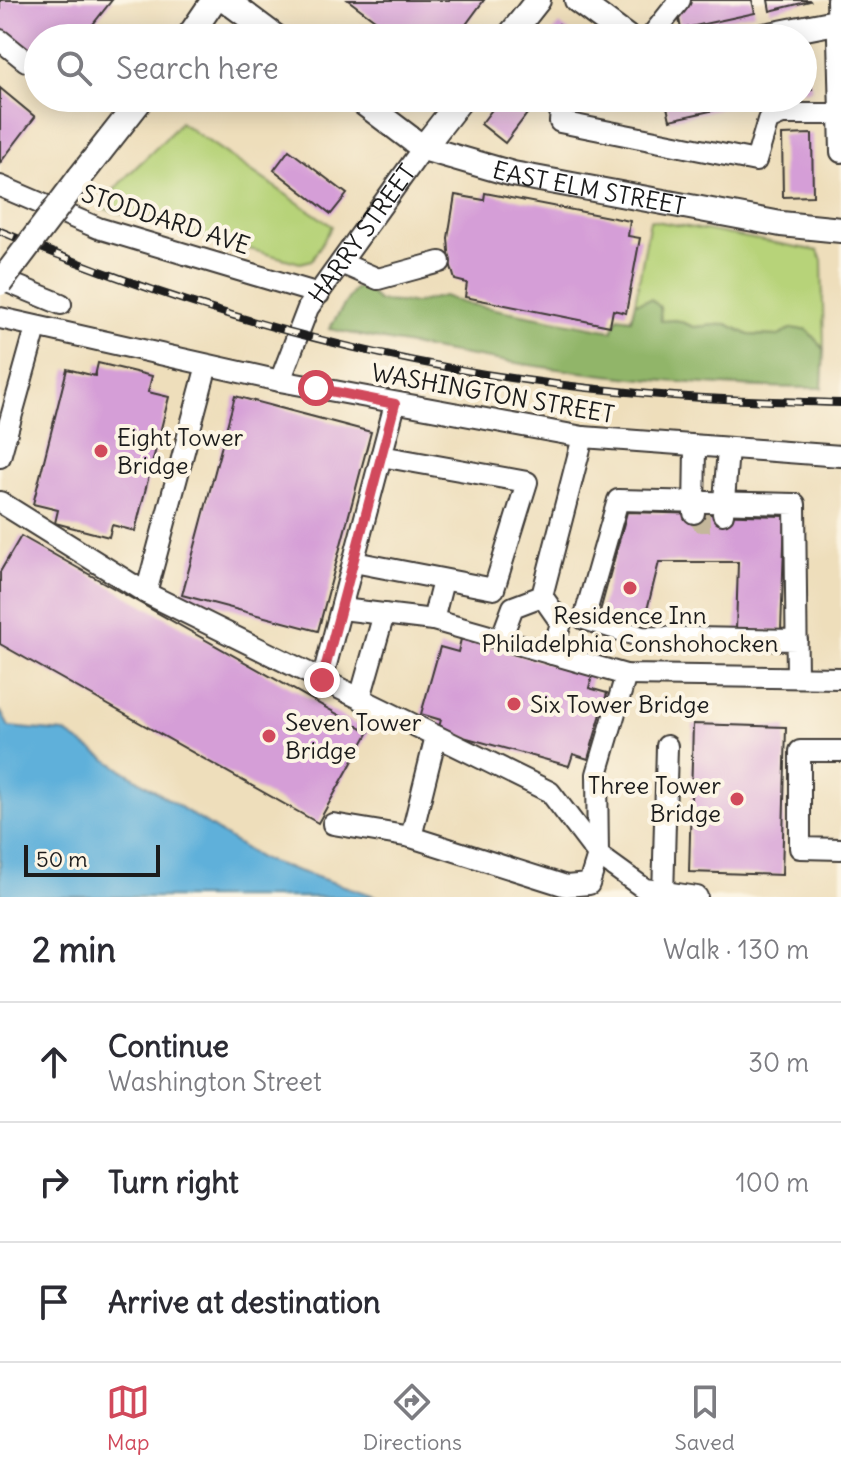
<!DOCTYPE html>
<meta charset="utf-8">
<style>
body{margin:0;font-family:Delius,sans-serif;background:#f2f2f3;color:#2b2b33}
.scale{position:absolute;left:24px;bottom:20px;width:136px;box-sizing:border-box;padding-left:8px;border:4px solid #1c1c1c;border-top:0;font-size:22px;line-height:28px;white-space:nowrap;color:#1c1c1c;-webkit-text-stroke:6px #fcf5e5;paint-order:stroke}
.stop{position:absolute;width:24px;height:24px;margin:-18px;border:6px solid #d1495b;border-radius:50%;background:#fff}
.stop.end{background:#d1495b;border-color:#fff;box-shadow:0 2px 8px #0008}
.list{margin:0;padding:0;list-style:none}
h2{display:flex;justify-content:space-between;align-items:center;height:104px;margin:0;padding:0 32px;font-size:34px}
h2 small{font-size:26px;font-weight:400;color:#7c7c81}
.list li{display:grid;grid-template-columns:52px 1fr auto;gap:24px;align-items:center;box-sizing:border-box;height:120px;padding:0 32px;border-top:2px solid #e1e1e2}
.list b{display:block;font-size:30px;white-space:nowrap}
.list p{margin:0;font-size:26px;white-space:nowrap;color:#7c7c81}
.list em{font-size:26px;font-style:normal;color:#7c7c81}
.icon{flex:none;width:44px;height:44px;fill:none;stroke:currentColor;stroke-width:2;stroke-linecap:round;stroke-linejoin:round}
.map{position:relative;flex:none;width:841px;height:897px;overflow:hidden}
.search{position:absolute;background:#fff;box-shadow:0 4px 20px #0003;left:24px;right:24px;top:24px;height:88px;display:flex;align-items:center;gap:20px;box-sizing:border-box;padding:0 28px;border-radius:44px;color:#7c7c81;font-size:30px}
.sheet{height:464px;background:#fff}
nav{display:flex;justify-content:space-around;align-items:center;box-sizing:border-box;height:112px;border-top:2px solid #e1e1e2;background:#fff;font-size:22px;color:#7c7c81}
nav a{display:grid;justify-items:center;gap:4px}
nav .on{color:#d1495b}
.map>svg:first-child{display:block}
.green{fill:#b7d379;stroke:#6a784a;stroke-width:2}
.forest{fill:#91b569;stroke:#566842;stroke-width:2}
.water{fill:#5fb0da;stroke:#3e667b;stroke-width:2}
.building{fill:#d59ed7}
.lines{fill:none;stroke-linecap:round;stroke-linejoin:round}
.minor-tunnel{stroke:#c4b79b;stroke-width:20;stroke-dasharray:20 10;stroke-linecap:butt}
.minor-casing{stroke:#3c3934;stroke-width:24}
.major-casing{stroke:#3c3934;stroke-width:28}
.minor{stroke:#fff;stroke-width:20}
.major{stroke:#fff;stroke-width:24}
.rail-casing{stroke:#1c1c1c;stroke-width:8}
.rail{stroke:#fcf5e5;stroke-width:5;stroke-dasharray:15;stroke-linecap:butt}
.major-bridge-casing{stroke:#3c3934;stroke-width:28;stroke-linecap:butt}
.major-bridge{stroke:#fff;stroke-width:24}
.route{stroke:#d1495b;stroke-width:10}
.poi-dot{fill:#d1495b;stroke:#fcf5e5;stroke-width:3}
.labels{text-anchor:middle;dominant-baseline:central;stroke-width:8;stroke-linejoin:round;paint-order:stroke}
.street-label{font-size:24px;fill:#1c1c1c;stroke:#fcf5e5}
.poi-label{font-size:24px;fill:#1c1c1c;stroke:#fcf5e5;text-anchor:start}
</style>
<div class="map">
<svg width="841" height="897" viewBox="0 0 841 897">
<rect width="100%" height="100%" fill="#fcf5e5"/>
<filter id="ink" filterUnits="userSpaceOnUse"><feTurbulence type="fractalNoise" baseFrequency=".0125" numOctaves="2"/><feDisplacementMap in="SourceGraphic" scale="16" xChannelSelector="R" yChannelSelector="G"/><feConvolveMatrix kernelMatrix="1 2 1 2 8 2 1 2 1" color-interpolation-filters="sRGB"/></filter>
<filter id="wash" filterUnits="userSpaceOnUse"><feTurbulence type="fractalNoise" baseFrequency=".006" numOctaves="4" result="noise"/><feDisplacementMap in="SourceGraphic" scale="32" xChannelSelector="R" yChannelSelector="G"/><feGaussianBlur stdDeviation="1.8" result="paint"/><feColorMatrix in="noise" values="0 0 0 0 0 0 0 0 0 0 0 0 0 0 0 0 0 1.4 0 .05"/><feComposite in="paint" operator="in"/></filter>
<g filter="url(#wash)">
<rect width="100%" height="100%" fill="#eedebb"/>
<g class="green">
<path d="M180,122l152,104 -20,34 -12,3 -199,-55c21,-34 55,-55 79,-86z"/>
<path d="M650,220l168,31 4,9 2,89 -18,-20h-16l-11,7 -30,-1 -22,-11 -33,3 -18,-7 -15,1 -10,-22 -16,4z"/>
</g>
<path class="forest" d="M355,288h11l12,13 37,2 29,-7 19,7 149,28 6,-14 13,2 4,-16 16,-4 9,8 1,14 15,-1 18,7 33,-3 22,11 30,1 11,-7h16l18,20 -2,39c-167,0 -329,-25 -493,-59z"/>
<path class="water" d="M0,710l9,17 55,5 197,127 117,38h-378z"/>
<g id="blocks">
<g class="building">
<path d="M0,0h112l-30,38h-44v20l-38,-30z"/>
<path d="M348,0h136l-28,38h-57z"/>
<path d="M685,0h67l3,13 -74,16 -4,-20z"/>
<path d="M768,0h41l1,1 -40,10z"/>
<path d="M559,24l20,14h-31z"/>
<path d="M803,55l9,34 -9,2z"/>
<path d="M0,88l35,29 -35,46z"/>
<path d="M501,98h38l-34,45 -24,-19z"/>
<path d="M665,98h99v1l-94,21z"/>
<path d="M812,134l1,62 -30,1 -1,-62z"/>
<path d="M289,150l58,44 -16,20 -57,-44z"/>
<path d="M485,193l145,28 -2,15 12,2 -14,75 -13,-3 -3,16 -145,-29 2,-14 -12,-3 -5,-17 -2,-25 7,-43 29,5z"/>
<path d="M98,363l54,13 -4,16 21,5 -34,134 -23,-6 -3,12 -54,-14 3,-13 -25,-6 34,-135 28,7z"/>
<path d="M235,396l136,36 -53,199 -136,-36z"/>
<path d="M627,512l158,4 -4,115h-45l2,-69h-79l-16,64 -44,-11z"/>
<path d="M21,536l348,196 -51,91 -318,-179v-72z"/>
<path d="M461,639l131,37 -3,12 18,5 -19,66 -15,-5 -4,12 -131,-36 3,-10 -20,-6 19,-67 18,5z"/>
<path d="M693,724l93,3 -4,148 -93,-3z"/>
</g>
</g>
</g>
<g filter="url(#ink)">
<use href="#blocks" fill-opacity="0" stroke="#3c3934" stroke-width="2"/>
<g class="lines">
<path class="minor-tunnel" d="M694,513l8,9h14l7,-8"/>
<defs>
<g id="minor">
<path d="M837,0l4,152"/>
<path d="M650,38l30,-38"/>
<path d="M0,40l26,21"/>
<path d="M562,98l-2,24 196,39 12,-41 14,-6h58"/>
<path d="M0,186l98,42 221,66"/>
<path d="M341,263l37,16 62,-17"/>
<path d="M0,279l61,25"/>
<path d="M0,318l280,63 303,56 258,19"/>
<path id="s1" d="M280,381l28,-73 115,-160"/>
<path d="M0,457l36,-129"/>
<path d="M0,502l146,91 404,199 48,63 47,34 52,8"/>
<path d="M694,513l1,-66"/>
<path d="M723,514l5,-65"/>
<path d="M354,562l140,27 33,-107 -146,-26"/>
<path d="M146,593l61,-228"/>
<path d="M542,596l19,27 -9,31"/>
<path d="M342,609l91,11 193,55 215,3"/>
<path d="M433,620l10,-39"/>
<path d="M501,639l12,-32 29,-11 41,-159"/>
<path d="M797,640l-155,-3 -58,-18 34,-119 177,4 2,173"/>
<path d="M322,680l73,-276"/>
<path d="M360,698l24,-84"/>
<path d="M841,751h-41v97l41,1"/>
<path d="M333,824l78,13 155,49 23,-2 9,-29 -1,-81 29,-99"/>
<path d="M411,837l25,-101"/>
<path d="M663,897l4,-151"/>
</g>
<g id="major">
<path d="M226,0l51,38"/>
<path d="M577,0l51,38"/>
<path d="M188,38l26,-38"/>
<path d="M508,38l30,-38"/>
<path d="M754,38l87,-17"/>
<path id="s2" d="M357,98l66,50 90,26 268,50 60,6"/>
<path d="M423,148l39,-50"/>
<path d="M80,177l62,-79"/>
</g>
</defs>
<use href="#minor" class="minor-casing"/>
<use href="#major" class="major-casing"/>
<use href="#minor" class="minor"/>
<use href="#major" class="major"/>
<defs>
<path id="rail" d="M0,231c197,84 404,140 618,160 74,8 148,10 223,12"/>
</defs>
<use href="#rail" class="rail-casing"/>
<use href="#rail" class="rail"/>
<defs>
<path id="major-bridge" d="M0,283l80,-106"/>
</defs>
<use href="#major-bridge" class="major-bridge-casing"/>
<use href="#major-bridge" class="major-bridge"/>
</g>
</g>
<g class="lines" filter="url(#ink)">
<path class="route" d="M316,388l79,16 -73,276"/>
</g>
<g class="poi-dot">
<circle cx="101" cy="451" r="8"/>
<circle cx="630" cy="588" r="8"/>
<circle cx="514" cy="704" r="8"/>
<circle cx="269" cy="736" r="8"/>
<circle cx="737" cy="799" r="8"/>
</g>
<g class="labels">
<g class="street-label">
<text stroke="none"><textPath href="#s2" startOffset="254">EAST ELM STREET</textPath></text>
<text transform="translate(166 219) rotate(18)">STODDARD AVE</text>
<text stroke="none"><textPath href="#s1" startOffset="170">HARRY STREET</textPath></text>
<text transform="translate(493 393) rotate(10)">WASHINGTON STREET</text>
</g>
<g class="poi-label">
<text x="117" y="437">Eight Tower<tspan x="117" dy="28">Bridge</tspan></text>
<text x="630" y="615" text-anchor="middle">Residence Inn<tspan x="630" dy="28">Philadelphia Conshohocken</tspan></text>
<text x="530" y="704">Six Tower Bridge</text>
<text x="285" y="722">Seven Tower<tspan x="285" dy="28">Bridge</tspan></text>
<text x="721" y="785" text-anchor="end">Three Tower<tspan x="721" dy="28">Bridge</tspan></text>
</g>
</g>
</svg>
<div class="scale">50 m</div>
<div class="stop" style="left:316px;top:388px"></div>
<div class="stop end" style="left:322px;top:680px"></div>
<div class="search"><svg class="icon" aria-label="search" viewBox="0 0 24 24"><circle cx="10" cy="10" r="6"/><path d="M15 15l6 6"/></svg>Search here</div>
</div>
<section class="sheet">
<h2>2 min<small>Walk · 130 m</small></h2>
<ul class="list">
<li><svg class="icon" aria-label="ahead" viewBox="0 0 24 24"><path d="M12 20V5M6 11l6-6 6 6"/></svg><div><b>Continue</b><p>Washington Street</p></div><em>30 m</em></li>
<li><svg class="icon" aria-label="right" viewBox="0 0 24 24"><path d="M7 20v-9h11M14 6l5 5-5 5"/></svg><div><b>Turn right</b></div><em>100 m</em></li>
<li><svg class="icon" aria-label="arrive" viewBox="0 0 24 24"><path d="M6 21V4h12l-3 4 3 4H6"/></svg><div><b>Arrive at destination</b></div></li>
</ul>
</section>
<nav>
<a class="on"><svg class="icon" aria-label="map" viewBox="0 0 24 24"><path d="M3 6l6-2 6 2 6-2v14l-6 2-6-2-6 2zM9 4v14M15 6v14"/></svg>Map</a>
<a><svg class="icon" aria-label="directions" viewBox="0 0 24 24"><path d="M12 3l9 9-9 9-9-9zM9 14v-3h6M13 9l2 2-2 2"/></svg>Directions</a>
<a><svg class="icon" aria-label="saved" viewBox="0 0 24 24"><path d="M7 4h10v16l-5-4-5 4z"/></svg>Saved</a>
</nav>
